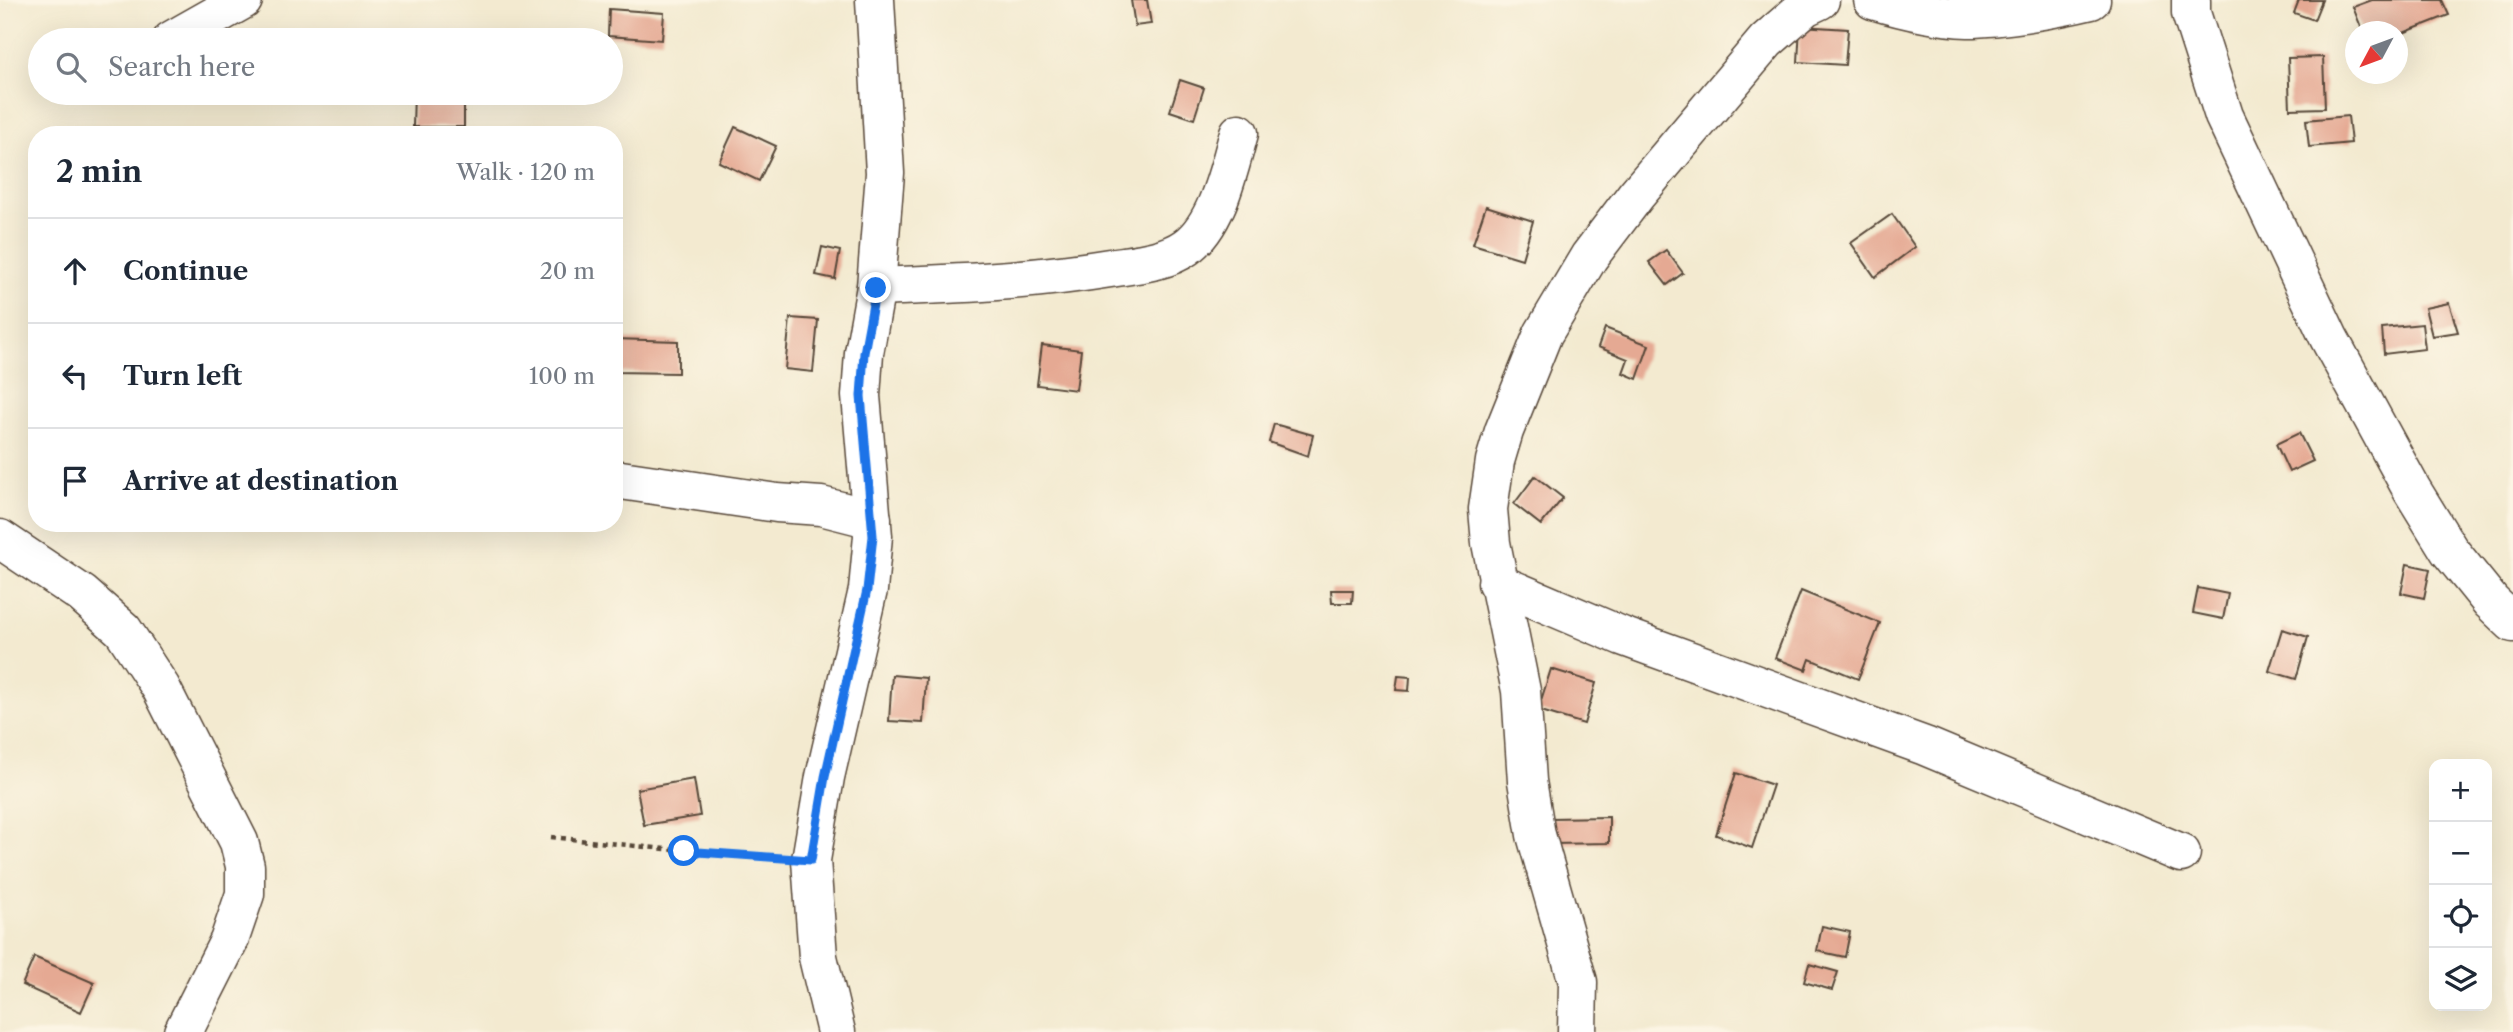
<!DOCTYPE html>
<meta charset="utf-8">
<style>
body{margin:0;font-family:"Libre Caslon Text",serif;background:#f2f2f3;color:#1f2937}
.controls{position:absolute;right:21px;bottom:21px;display:grid;overflow:hidden;border-radius:14px;box-shadow:0 7px 28px #0002}
.controls button{width:63px;height:63px;display:grid;place-items:center;padding:0;border:0;border-bottom:2px solid #e0e1e3;background:#fff;color:#1f2937;font:35px sans-serif}
.compass{position:absolute;left:2345px;top:21px;width:63px;height:63px;border-radius:50%;background:#fff;box-shadow:0 7px 28px #0002;rotate:229deg}
.stop{position:absolute;width:21px;height:21px;margin:-16px;border:5px solid #1a73e8;border-radius:50%;background:#fff}
.stop.end{background:#1a73e8;border-color:#fff;box-shadow:0 2px 7px #0008}
.list{margin:0;padding:0;list-style:none}
h2{display:flex;justify-content:space-between;align-items:center;height:91px;margin:0;padding:0 28px;font-size:30px}
h2 small{font-size:23px;font-weight:400;color:#747a83}
.list li{display:grid;grid-template-columns:46px 1fr auto;gap:21px;align-items:center;box-sizing:border-box;height:105px;padding:0 28px;border-top:2px solid #e0e1e3}
.list b{display:block;font-size:26px;white-space:nowrap}
.list em{font-size:23px;font-style:normal;color:#747a83}
.icon{flex:none;width:38px;height:38px;fill:none;stroke:currentColor;stroke-width:2;stroke-linecap:round;stroke-linejoin:round}
.map{position:relative;flex:none;width:2513px;height:1032px;overflow:hidden}
.search{position:absolute;background:#fff;box-shadow:0 7px 28px #0002;left:28px;top:28px;width:595px;height:77px;display:flex;align-items:center;gap:18px;box-sizing:border-box;padding:0 24px;border-radius:38px;color:#747a83;font-size:26px}
.panel{position:absolute;background:#fff;box-shadow:0 7px 28px #0002;left:28px;top:126px;width:595px;height:406px;border-radius:28px}
.map>svg:first-child{display:block}
.building{fill:#e5a993}
.lines{fill:none;stroke-linecap:round;stroke-linejoin:round}
.street-casing{stroke:#574739;stroke-width:41}
.path{stroke:#574739;stroke-width:4.5;stroke-dasharray:5 5;stroke-linecap:butt}
.street{stroke:#fff;stroke-width:38}
.route{stroke:#1a73e8;stroke-width:9}
</style>
<div class="map">
<svg width="2513" height="1032" viewBox="0 0 2513 1032">
<rect width="100%" height="100%" fill="#fcf5e5"/>
<filter id="ink" filterUnits="userSpaceOnUse"><feTurbulence type="fractalNoise" baseFrequency=".0143" numOctaves="2"/><feDisplacementMap in="SourceGraphic" scale="14" xChannelSelector="R" yChannelSelector="G"/><feConvolveMatrix kernelMatrix="1 2 1 2 8 2 1 2 1" color-interpolation-filters="sRGB"/></filter>
<filter id="wash" filterUnits="userSpaceOnUse"><feTurbulence type="fractalNoise" baseFrequency=".00686" numOctaves="4" result="noise"/><feDisplacementMap in="SourceGraphic" scale="28" xChannelSelector="R" yChannelSelector="G"/><feGaussianBlur stdDeviation="1.57" result="paint"/><feColorMatrix in="noise" values="0 0 0 0 0 0 0 0 0 0 0 0 0 0 0 0 0 1.4 0 .05"/><feComposite in="paint" operator="in"/></filter>
<g filter="url(#wash)">
<rect width="100%" height="100%" fill="#f3ead0"/>
<g id="blocks">
<g class="building">
<path d="M1131,0h16l4,24 -16,2z"/>
<path d="M2299,0h23l-8,20 -20,-7z"/>
<path d="M2372,0h70l7,15 -51,20v-3h-35l-10,-25z"/>
<path d="M609,9l55,4 -2,27 -54,-4z"/>
<path d="M1800,26l48,3 -3,36 -47,-3z"/>
<path d="M2323,57l2,51 -35,1 -2,-51z"/>
<path d="M1180,80l24,8 -10,31 -24,-8z"/>
<path d="M414,93h50v34h-51z"/>
<path d="M2348,116l3,27 -42,4 -3,-27z"/>
<path d="M735,127l41,19 -17,35 -40,-19z"/>
<path d="M1486,206l47,15 -11,38 -49,-15z"/>
<path d="M1892,214l23,33 -40,30 -24,-34z"/>
<path d="M822,247l18,4 -5,28 -19,-4z"/>
<path d="M1666,250l17,23 -16,12 -18,-23z"/>
<path d="M2449,303l9,29 -26,4 -7,-28z"/>
<path d="M790,318l28,2 -5,52 -28,-3z"/>
<path d="M2422,324l3,25 -41,5 -2,-26z"/>
<path d="M1605,328l44,17 -12,34 -14,-6 5,-14 -30,-12z"/>
<path d="M614,339l64,2v32l-64,-1z"/>
<path d="M1042,345l39,5 -5,40 -39,-5z"/>
<path d="M1274,424l39,11 -5,21 -39,-14z"/>
<path d="M2299,433l14,28 -24,11 -13,-28z"/>
<path d="M1535,476l28,22 -22,27 -27,-21z"/>
<path d="M2407,564l23,5 -6,29 -23,-5z"/>
<path d="M2198,588l30,6 -5,25 -30,-6z"/>
<path d="M1331,590h22l-1,13h-20z"/>
<path d="M1801,591l79,32 -22,56 -48,-20 -4,11 -31,-12z"/>
<path d="M2282,629l26,8 -12,42 -27,-8z"/>
<path d="M1551,669l45,14 -12,41 -46,-14z"/>
<path d="M892,675l34,3 -3,45 -34,-2z"/>
<path d="M1398,676l12,1 -1,14 -13,-1z"/>
<path d="M1736,773l37,12 -21,63 -36,-13z"/>
<path d="M694,779l6,37 -56,9 -7,-36z"/>
<path d="M1609,817v26l-57,1 -1,-26z"/>
<path d="M1822,926l28,6 -5,25 -28,-6z"/>
<path d="M34,957l60,26 -13,29 -59,-27z"/>
<path d="M1809,964l29,8 -6,18 -28,-8z"/>
</g>
</g>
</g>
<g filter="url(#ink)">
<use href="#blocks" fill-opacity="0" stroke="#574739" stroke-width="2"/>
<g class="lines">
<defs>
<g id="street">
<path d="M1873,0c30,9 65,17 95,18 34,0 90,-10 123,-18"/>
<path d="M2191,0v13l33,103 105,222 83,152 37,60 42,52 22,21"/>
<path d="M172,40l71,-40"/>
<path d="M876,287c78,-3 156,-6 234,-19 25,-4 55,-6 76,-21 32,-23 43,-79 53,-114"/>
<path d="M614,479l163,24 44,3 51,13"/>
<path d="M0,539l82,55 41,36 38,58 78,154 6,24v28l-16,47 -46,91"/>
<path d="M1497,583l125,53 303,110 256,107"/>
<path d="M836,1032l-18,-75 -7,-97 14,-83 43,-187 5,-54 -12,-140 3,-43 12,-66 9,-114 -10,-173"/>
<path d="M1577,1032l1,-50 -42,-147 -9,-54 -6,-90 -30,-148 -3,-34 7,-48 9,-30 39,-97 46,-77 47,-62 130,-154 39,-34 15,-7"/>
</g>
</defs>
<use href="#street" class="street-casing"/>
<path class="path" d="M551,837l133,14 91,6"/>
<use href="#street" class="street"/>
</g>
</g>
<g class="lines" filter="url(#ink)">
<path class="route" d="M684,851l127,9 14,-83 42,-187 6,-54 -12,-140 3,-43 12,-65"/>
</g>
</svg>
<div class="controls">
<button>+</button>
<button>−</button>
<button><svg class="icon" aria-label="locate" viewBox="0 0 24 24"><circle cx="12" cy="12" r="6"/><path d="M12 2v4M12 18v4M2 12h4M18 12h4"/></svg></button>
<button><svg class="icon" aria-label="layers" viewBox="0 0 24 24"><path d="M12 4l9 5-9 5-9-5zM3 14l9 5 9-5"/></svg></button>
</div>
<svg class="compass" viewBox="-18 -18 36 36"><path d="M0-13l5 13h-10z" fill="#e53935"/><path d="M0 13l5-13h-10z" fill="#747a83"/></svg>
<div class="stop" style="left:684px;top:851px"></div>
<div class="stop end" style="left:876px;top:288px"></div>
<div class="search"><svg class="icon" aria-label="search" viewBox="0 0 24 24"><circle cx="10" cy="10" r="6"/><path d="M15 15l6 6"/></svg>Search here</div>
<section class="panel">
<h2>2 min<small>Walk · 120 m</small></h2>
<ul class="list">
<li><svg class="icon" aria-label="ahead" viewBox="0 0 24 24"><path d="M12 20V5M6 11l6-6 6 6"/></svg><div><b>Continue</b></div><em>20 m</em></li>
<li><svg class="icon" aria-label="left" viewBox="0 0 24 24"><path d="M17 20v-9H6M10 6l-5 5 5 5"/></svg><div><b>Turn left</b></div><em>100 m</em></li>
<li><svg class="icon" aria-label="arrive" viewBox="0 0 24 24"><path d="M6 21V4h12l-3 4 3 4H6"/></svg><div><b>Arrive at destination</b></div></li>
</ul>
</section>
</div>
